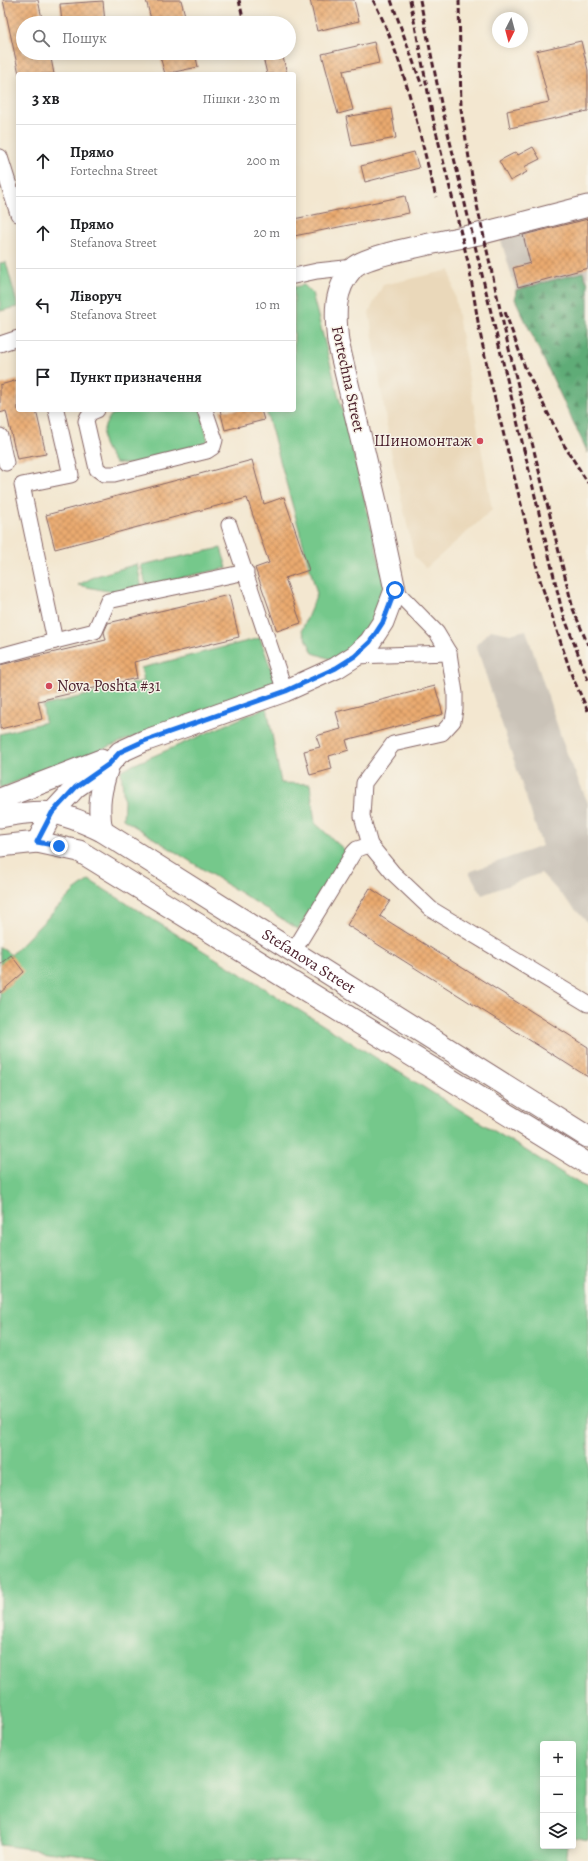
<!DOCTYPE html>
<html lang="uk">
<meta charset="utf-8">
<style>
body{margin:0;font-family:Alegreya,serif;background:#f6f6f6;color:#202124}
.controls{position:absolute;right:12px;bottom:12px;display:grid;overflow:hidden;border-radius:4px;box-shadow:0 2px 10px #0003}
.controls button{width:36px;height:36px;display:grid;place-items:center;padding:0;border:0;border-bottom:1px solid #e0e0e0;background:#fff;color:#202124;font:20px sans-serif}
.compass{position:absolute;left:492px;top:12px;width:36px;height:36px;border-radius:50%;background:#fff;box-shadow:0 2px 10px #0003;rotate:186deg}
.stop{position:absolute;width:12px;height:12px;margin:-9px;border:3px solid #1a73e8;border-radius:50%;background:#fff}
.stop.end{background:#1a73e8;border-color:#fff;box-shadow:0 1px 4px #0008}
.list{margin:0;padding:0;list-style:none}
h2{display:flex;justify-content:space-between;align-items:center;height:52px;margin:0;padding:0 16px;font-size:17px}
h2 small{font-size:13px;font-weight:400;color:#757577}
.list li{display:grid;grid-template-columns:26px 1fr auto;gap:12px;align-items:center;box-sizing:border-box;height:72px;padding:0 16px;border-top:1px solid #e0e0e0}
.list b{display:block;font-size:15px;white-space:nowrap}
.list p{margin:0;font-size:13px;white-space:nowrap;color:#757577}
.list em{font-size:13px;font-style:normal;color:#757577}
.icon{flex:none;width:22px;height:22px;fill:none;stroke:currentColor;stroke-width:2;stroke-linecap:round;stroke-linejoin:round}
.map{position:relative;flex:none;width:588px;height:1861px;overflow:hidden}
.search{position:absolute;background:#fff;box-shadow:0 2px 10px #0003;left:16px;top:16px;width:280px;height:44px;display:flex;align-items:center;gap:10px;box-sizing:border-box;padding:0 14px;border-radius:22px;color:#757577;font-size:15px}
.panel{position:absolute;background:#fff;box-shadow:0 2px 10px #0003;left:16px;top:72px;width:280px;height:340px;border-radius:4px}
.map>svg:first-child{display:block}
.built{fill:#ead8ba}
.industrial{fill:#cac3b8}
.green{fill:#74c88b;stroke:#5f745b}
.forest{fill:url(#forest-firs);stroke:#546651}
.building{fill:url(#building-cross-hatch)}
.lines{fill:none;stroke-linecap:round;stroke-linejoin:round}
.street-casing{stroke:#856565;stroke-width:17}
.secondary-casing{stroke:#856565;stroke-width:23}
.street{stroke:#fff;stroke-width:15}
.secondary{stroke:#fff;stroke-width:21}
.rail{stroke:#4a1f2b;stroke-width:3;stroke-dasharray:6 3;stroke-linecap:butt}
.route{stroke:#1a73e8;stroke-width:5}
.poi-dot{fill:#d1495b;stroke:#f7f3e8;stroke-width:1.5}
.labels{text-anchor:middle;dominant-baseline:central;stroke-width:3;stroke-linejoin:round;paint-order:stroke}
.street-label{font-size:16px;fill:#4a1f2b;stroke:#f7f3e8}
.poi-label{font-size:16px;fill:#4a1f2b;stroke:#f7f3e8;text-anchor:end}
</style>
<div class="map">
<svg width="588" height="1861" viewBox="0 0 588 1861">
<defs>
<pattern id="forest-firs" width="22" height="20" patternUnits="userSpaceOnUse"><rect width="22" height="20" fill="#5fac77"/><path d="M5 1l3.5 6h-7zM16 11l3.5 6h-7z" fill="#508b62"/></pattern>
<pattern id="building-cross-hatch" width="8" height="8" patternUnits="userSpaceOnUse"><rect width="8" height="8" fill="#eaaa6f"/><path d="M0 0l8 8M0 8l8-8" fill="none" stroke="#c08a5b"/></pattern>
</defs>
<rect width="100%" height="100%" fill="#f7f3e8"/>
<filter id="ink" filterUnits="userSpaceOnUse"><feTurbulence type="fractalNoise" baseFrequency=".025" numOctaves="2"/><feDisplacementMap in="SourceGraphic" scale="8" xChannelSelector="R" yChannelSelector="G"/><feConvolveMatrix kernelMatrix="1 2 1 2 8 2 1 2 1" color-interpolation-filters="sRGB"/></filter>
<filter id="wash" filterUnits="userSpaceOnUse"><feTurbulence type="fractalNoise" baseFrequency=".012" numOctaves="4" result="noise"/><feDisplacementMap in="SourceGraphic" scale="16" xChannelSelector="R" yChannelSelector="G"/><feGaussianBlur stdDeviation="0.9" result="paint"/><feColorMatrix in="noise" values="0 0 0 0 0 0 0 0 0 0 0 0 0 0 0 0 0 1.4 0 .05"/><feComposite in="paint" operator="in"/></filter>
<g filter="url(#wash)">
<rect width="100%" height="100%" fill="#f3e7d0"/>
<path class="built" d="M450,270l42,240 -66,58 -12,-12 -23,-104 -22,-140 14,-27z"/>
<g class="industrial">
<path d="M588,216v68l-5,-12 -67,18 -16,-53z"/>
<path d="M491,630l19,4 16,-4 39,119 23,54v120l-47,-50 -59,22 -13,-23 73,-26 -66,-201z"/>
</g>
<g class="green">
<path d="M6,262l12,45 -18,4v-48z"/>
<path d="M304,285l8,8 38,147 37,153 -19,43 -34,24 -21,-7 -11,-23 15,-36 -51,-184h28v-123z"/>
<path d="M129,410h72l7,32 -9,9 -60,14 -24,-2c-13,-20 -18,-26 -4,-48z"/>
<path d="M221,548l6,20 -81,17 -5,-20z"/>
<path d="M137,564l6,30 -5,1 -36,-5 -24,-5 18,-9z"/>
<path d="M260,638l16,45 -276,105v-54l45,-12 -2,-16 101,-25 -3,-13z"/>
<path d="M267,707l14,76 29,1 5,39 33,30 -50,76 -175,-110 1,-17 -3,-32z"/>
<path d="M89,880l499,309v651l-15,-3v-93h-30v102h25l-2,15h-443l-123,-16v-898l11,8 63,-64z"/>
</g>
<path class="forest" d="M583,272l5,12v169l-73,-154 1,-9z"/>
<g id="blocks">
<g class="building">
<path d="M3,0h35l5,23h-20v30h27l4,21h-35z"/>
<path d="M146,0h35l6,23h-35z"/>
<path d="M310,0h44l5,21 -42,10z"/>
<path d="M103,1l2,22h-43l-2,-19z"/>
<path d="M581,41l7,29v41l-78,17 -3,-17 42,-9 -13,-51z"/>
<path d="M374,42l5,21 -36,8 10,39 -15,4 -16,-60z"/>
<path d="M159,53h36l3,14 -33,7z"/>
<path d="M262,53h20l5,21h-20z"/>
<path d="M391,109l5,29 -44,8 -6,-29z"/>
<path d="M533,147l7,12 -16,8 3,5 -17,9 -11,-20 17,-9 2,3z"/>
<path d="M414,152l5,16 -54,14 -4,-16z"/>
<path d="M405,196l4,17 -115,23v-17z"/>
<path d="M588,219v49l-70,19 -5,-19 17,-5 -7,-28z"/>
<path d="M18,380v30h18l10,44 -29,5 -11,-48 -6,2v-28z"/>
<path d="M220,410h41l3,10 -39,10z"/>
<path d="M252,460l12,44 20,-7 25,73 -24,8 16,45 -24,8 -22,-63 14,-5 -22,-65 -192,51 -9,-34z"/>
<path d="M229,595l10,42 -105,25 3,16 -99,23 4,18 -42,10v-64l106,-25 -2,-8 4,-9z"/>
<path d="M435,686l8,28 -97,26 3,10 -20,6 3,13 -22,6 -6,-24 16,-4 -4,-11 25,-7 -5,-17z"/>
<path d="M370,888l20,13 -10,15 208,131v30l-241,-152z"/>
<path d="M11,955l13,17 -24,21v-29z"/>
</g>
</g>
</g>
<g filter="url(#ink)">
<use href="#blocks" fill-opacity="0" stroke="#856565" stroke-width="1"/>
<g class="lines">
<defs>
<g id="street">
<path d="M0,157l18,57"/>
<path d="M294,276l23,-5 37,-4"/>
<path d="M0,344l18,-6"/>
<path d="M97,410c-7,2 -9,5 -11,11l11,48 7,5h10l93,-23 6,-4 2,-7 -10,-30"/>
<path d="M0,436l6,27"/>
<path d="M229,525l56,166"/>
<path d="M395,590l42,43 12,20 6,40v16l-2,12 -11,12 -49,11 -29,39 -2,33 8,29 23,28 38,36 157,95"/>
<path d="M55,641l40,-10 13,-30 138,-29"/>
<path d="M0,656l55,-15 -33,-156 49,-10 -15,-65"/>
<path d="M355,656l94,-3"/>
<path d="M293,952l61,-100 3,-3 13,-4"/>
</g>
<g id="secondary">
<path d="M0,799l101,-39"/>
<path id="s1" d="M0,817c16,-3 37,-6 53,-4 17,3 34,11 49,18l486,306"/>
<path d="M102,831c-5,-25 -1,-43 7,-67"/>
<path d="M37,842l15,-29 24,-26 33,-23 11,-12 24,-11 141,-50 51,-23 19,-12 15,-14 13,-20 12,-32 -18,-84 -39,-164c-3,-27 -5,-52 15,-74 13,-14 103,-29 126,-34 36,-9 73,-19 109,-28"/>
<path d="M0,846l37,-4 42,9 509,313"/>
</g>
</defs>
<use href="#street" class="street-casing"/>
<use href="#secondary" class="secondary-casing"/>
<use href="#street" class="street"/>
<use href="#secondary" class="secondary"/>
<g class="rail">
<path d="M239,0l5,23"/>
<path d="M373,0c31,58 46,133 63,197"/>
<path d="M391,0l31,86"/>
<path d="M410,0l24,123 35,143 10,62 10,47 23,93 28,112 32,96 16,35"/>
<path d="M420,0l22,108 83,346"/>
<path d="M459,0l2,109 15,92 32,144 65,264 15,36"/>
<path d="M505,312l21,58 38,75 24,38"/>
<path d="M524,449l38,162 26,69"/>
</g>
</g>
</g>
<g class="lines" filter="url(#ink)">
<path class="route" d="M59,846l-22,-4 15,-29 24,-26 33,-23 11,-12 24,-11 142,-50 50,-23 19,-12 15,-14 13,-20 12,-32"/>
</g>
<g class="poi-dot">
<circle cx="480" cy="441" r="4"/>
<circle cx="49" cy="686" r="4"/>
</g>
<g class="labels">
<g class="street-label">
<text transform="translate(348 379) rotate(78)">Fortechna Street</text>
<text stroke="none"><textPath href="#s1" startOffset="350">Stefanova Street</textPath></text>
</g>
<g class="poi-label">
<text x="472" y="441">Шиномонтаж</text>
<text x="57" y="686" text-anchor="start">Nova Poshta #31</text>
</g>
</g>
</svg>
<div class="controls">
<button>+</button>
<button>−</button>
<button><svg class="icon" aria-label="layers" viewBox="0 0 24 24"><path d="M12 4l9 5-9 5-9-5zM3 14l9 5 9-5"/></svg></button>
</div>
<svg class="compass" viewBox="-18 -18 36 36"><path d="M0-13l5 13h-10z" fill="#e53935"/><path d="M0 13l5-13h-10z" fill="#757577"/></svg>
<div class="stop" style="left:395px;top:590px"></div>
<div class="stop end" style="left:59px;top:846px"></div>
<div class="search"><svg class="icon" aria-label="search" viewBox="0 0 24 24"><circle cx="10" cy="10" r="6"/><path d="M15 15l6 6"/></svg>Пошук</div>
<section class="panel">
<h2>3 хв<small>Пішки · 230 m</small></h2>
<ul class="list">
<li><svg class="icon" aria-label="ahead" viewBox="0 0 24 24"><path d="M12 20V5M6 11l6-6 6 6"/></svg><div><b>Прямо</b><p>Fortechna Street</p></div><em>200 m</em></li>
<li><svg class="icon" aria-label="ahead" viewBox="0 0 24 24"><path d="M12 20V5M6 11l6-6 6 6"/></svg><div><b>Прямо</b><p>Stefanova Street</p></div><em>20 m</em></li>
<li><svg class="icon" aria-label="left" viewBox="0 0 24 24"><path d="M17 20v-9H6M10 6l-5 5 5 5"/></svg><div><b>Ліворуч</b><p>Stefanova Street</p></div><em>10 m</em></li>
<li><svg class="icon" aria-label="arrive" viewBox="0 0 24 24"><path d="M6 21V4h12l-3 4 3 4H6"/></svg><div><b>Пункт призначення</b></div></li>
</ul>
</section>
</div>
